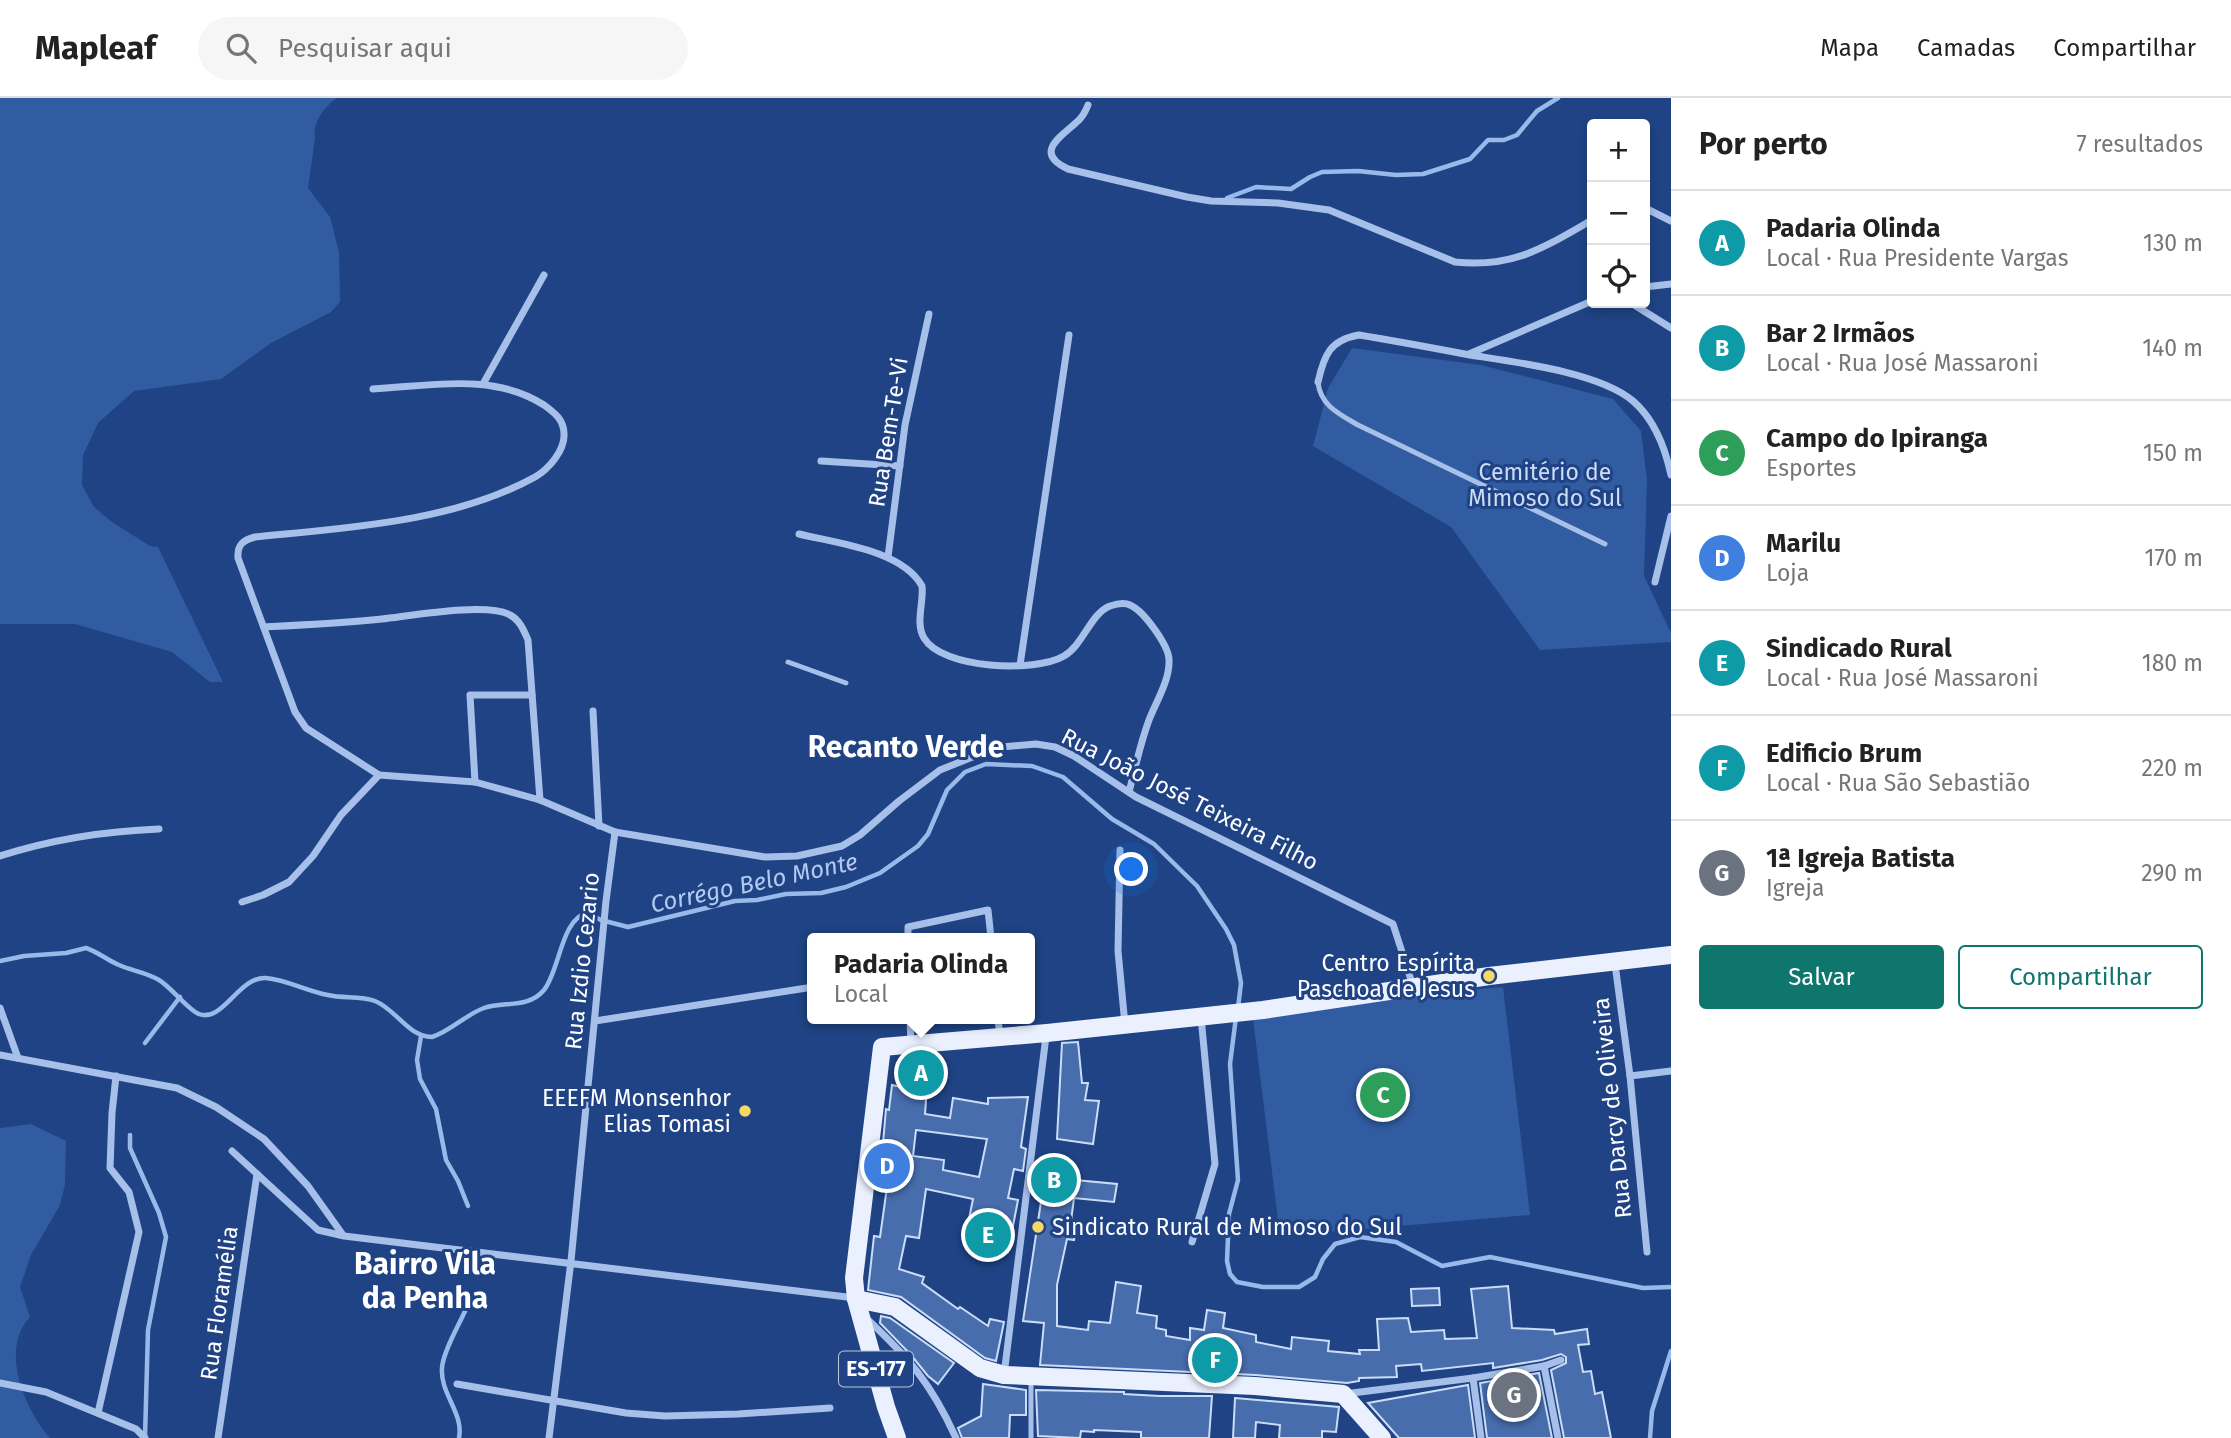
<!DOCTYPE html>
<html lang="pt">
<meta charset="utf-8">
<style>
body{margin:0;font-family:"Fira Sans",sans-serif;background:#f6f6f6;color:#222}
.controls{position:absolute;right:21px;top:21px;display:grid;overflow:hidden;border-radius:7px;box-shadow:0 4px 10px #0003}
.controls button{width:63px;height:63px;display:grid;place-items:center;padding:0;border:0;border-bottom:2px solid #e0e0e0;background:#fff;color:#222;font:35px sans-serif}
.you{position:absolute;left:1132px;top:772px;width:24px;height:24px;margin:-18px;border:5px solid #fff;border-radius:50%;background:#1a73e8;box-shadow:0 0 0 10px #1a73e833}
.badge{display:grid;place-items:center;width:46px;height:46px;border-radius:50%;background:#0f766e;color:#fff;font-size:23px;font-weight:700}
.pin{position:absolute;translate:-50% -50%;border:4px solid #fff;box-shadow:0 2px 7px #0006}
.popup{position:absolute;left:807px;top:835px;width:228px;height:91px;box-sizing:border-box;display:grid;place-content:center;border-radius:7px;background:#fff;filter:drop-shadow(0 2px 5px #0005);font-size:23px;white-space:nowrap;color:#767676}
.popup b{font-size:26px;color:#222}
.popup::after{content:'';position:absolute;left:50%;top:100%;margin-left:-14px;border:14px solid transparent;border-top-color:#fff}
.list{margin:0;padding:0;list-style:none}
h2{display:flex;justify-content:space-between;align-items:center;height:91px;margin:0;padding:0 28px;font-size:30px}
h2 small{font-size:23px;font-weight:400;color:#767676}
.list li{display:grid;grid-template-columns:46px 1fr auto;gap:21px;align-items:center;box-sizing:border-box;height:105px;padding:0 28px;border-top:2px solid #e0e0e0}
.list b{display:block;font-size:26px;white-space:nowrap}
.list p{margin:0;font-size:23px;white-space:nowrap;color:#767676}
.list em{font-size:23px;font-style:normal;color:#767676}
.actions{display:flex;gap:14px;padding:21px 28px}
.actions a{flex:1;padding:16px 0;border:2px solid #0f766e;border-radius:7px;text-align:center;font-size:24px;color:#0f766e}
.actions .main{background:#0f766e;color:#fff}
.icon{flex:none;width:38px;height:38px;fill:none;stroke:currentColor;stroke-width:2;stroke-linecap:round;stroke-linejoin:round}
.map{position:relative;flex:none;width:1671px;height:1340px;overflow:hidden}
header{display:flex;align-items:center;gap:42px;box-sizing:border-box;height:98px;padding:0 35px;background:#fff;border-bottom:2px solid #e0e0e0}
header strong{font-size:33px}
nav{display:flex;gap:38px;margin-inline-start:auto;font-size:24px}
.search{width:490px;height:63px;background:#f6f6f6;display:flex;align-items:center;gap:18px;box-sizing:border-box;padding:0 24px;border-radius:38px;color:#767676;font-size:26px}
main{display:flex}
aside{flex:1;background:#fff}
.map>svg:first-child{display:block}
.green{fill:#325ca2}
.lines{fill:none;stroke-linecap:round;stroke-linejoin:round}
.stream{stroke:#9ab9eb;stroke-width:4.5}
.building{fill:#476dad;stroke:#cbdcf7;stroke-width:2;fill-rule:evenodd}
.service{stroke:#a6c0ea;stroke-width:5}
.minor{stroke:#a6c0ea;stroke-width:7}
.primary{stroke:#eaf0fe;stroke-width:18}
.poi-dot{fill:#f8d966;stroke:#1f4384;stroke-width:2.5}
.labels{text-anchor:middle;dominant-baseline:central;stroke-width:6;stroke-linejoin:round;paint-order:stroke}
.shield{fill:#1f4384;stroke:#bcc7da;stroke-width:2}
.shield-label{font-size:21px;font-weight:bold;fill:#fff}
.street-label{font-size:23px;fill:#fff;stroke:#1f4384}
.park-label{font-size:23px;fill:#cbdcf7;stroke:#1f4384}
.poi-label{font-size:23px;fill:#fff;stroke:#1f4384;text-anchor:end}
.water-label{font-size:24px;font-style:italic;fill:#b2caf1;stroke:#1f4384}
.district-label{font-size:30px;font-weight:bold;fill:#fff;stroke:#1f4384}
</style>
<header>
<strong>Mapleaf</strong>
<div class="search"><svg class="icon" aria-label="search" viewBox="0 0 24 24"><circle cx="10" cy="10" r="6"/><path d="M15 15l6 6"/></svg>Pesquisar aqui</div>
<nav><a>Mapa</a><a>Camadas</a><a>Compartilhar</a></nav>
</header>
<main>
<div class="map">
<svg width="1671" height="1340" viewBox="0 0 1671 1340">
<rect width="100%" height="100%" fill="#1f4384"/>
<g class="green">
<path d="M0,0h337c-12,8 -25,25 -22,40l-7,50 22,29 9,35 1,50 -9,10 -60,31 -50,36 -87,12 -36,32 -15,32 -1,30 12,22 18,15 38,24 8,1 65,135h-13l-38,-30 -97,-28h-75z"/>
<path d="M1352,250l129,17 132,34 28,32 6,49 -3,96 27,57v9l-131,8 -89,-123 -138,-81 15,-58z"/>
<path d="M1503,889l27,228 -250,21 -28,-225z"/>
<path d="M31,1026l35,17 -1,44 -5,20 -29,50 -11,32 10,30c-30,31 -7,90 20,121h-50v-310z"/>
</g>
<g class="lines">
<g class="stream">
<path d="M1227,100l29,-11 35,2 19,-12 12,-5 36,-1 38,4 27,-1 47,-15 18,-19h16l13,-5 20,-24 21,-13"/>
<path d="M0,863l24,-5 42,-3 20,-5c12,4 21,12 33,17 13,6 27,7 40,15 12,7 30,31 40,34 24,9 40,-38 67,-36 21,2 41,13 62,17 15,4 32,0 47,6 22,9 32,35 57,36 19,-6 33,-22 52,-29 20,-7 44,1 60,-18 16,-20 17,-71 43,-77l14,7 27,7 107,-26 22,-1 29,-6 35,-1 25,-6 34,-14 38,-27 10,-12 19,-44 18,-18 21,-8 46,2 31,11 49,42 42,25 43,42 29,43 8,16 7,38 -3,25"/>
<path d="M1236,919l-6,47 8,116 -9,34 -2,47 3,13 7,8 26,5h36l16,-10 8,-18 12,-15 25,-7 36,5 46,24 48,-9 153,31 28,-1"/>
<path d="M421,938l-4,24 3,19 16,30 10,51 12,21 10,25"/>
<path d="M145,945l35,-46"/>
<path d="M130,1037v13l29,65 7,24 -18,93 -3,107"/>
<path d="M459,1340c5,-25 -19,-44 -17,-70 1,-16 16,-41 23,-57"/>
<path d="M1650,1340l2,-27 19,-60"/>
</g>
</g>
<g class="building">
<path d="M1078,944l4,41h6l-3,17 14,1 -6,43 -36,-5 5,-96z"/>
<path d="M938,961l2,29 -13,-1 -2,27 25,4 3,-20 35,6v-6l40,-1 -7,50 5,2 -3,22 -9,-2 -6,29 10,2 -10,52 -44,-8 9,-45 -47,-10 -7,49 -13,-2 -7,33 25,8 -2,6 36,26 2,-2 28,19 2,-7 14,3 -8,39 -11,-3 -84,-61 -33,-7 6,-54 6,1 8,-57h-6l4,-37h-3l3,-34 3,1 3,-25 9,2 3,-26zM916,1032l71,9 -8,38 -36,-7 1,-10 -31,-4z"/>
<path d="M1037,1064l29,2 -1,15 52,5 -3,18 -40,-4 -3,23 6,1 -3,18 -7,-1 -10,46v41l31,4 1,-9 21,2 6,-41 25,4 -4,27 20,3 -1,12 10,2v6l24,4v-12l14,2 3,-20 18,3 -2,15 33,7v7l35,7 1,-12 18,2 19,2 -1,10 32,3 -1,-4h20l-2,-31 31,-1 3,14 33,-2 1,9 32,-1 -6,-49 37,-3 4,42 42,2 1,4 32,-5 2,15 -11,1 5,27 8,-1 4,23 7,-2 9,46h-47l-13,-68 15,-7v-6l-5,-3 -19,6 -49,8v-5l-71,8 -1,-7 -25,2 1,11 -38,1v3l-12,2 -91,-8 -216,-10 4,-42 -21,-2 22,-146 -10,-2z"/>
<path d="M1439,1190l1,17 -28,1 -1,-17z"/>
<path d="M881,1218l9,2 64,45 -16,21 -10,-8 -17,-21 -31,-32z"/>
<path d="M1539,1275l13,65h-65l-7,-55z"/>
<path d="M983,1286l43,6v25h-16l-1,23h-47l-4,-10 23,-12z"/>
<path d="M1468,1287l7,53h-76l-31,-35z"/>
<path d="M1036,1292l88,2v2l36,2h52l-3,42h-68v-6l-47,-2v2l-13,-1 -1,7 -42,-2z"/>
<path d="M1235,1300l104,9 -3,25 -14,-1v7h-43l1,-13 -24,-3 -1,16h-22z"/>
</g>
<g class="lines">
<g class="service">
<path d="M1318,284c2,23 21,32 40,43l247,119"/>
<path d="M788,564l58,21"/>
<path d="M1031,1340v-58"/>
</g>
<g class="minor">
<path d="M1088,7c-2,5 -4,10 -9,15 -15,15 -48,32 -11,49l119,28 24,4 67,2 51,7 126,52c59,6 88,-14 137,-42"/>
<path d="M1645,110l26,13"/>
<path d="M1645,189l26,-3"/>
<path d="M1631,205l40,25"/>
<path d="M1469,256l123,-53"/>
<path d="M1318,284c6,-27 12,-42 41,-47 37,6 74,13 111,20 44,7 129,17 163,46 22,19 32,46 38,74"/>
<path d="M483,286l61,-109"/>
<path d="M373,291c57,-3 120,-17 171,16 11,8 20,15 20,29 1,16 -15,35 -29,43 -81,45 -189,51 -280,60 -12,3 -18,8 -17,21l57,154 11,16 73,47 96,7 65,18 75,32 150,25 32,-1 45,-10 18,-11 39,-34 41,-31 30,-12 32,-11 34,-3 19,3 19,9 62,41 257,127 20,62"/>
<path d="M821,363l79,5"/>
<path d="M799,436c37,9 103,16 123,52 2,16 -7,37 2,52 18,31 111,35 140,18 20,-12 26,-42 46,-50 6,-2 14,-4 20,-1 14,6 39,41 39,55 1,20 -13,42 -20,60 -9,24 -14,49 -20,72"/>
<path d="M888,459l17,-132 24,-111"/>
<path d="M1655,484l16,-66"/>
<path d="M264,529c39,-2 79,-4 118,-8 28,-3 105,-17 128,-4 10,5 14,16 18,25l12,160"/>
<path d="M1020,567l49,-330"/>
<path d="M593,613l6,115"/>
<path d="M475,684l-5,-87h62"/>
<path d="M1120,752l-2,101 7,74"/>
<path d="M0,758c50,-16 107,-25 159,-27"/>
<path d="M242,804l21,-7 26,-13 24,-26 28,-41 38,-40"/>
<path d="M908,840v-11l80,-17 3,28"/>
<path d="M1615,866l15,112 17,176"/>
<path d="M0,910l18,50"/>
<path d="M910,921l1,24"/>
<path d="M998,921l2,17"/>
<path d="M595,923l218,-34"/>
<path d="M0,957l177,33 39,19 48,32 44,47 35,49"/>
<path d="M1630,978l41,-5"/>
<path d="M232,1053l86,79 26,6 511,62"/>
<path d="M1192,1144l23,-78 -14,-147"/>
<path d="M865,1219c44,41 66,66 91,121"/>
<path d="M1544,1268l14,72"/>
<path d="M1004,1277l42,-339"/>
<path d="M1473,1280l8,60"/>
<path d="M0,1285l46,9 90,37 9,9"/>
<path d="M457,1286l169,29 39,3 73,-2 92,-6"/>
<path d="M1344,1296l129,-16 71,-12 17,-6"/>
<path d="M98,1315l41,-181 -10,-40 -19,-24 2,-55 4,-37"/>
<path d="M218,1340l39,-264"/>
<path d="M549,1340l22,-177 35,-360 9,-69"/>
</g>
<g class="primary">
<path d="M856,1201l39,8 85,61 24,7 251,11 88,8 39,44"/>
<path d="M897,1340l-11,-31 -30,-108 -2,-21 28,-231 165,-14 216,-23 226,-34 182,-21"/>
</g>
</g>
<g class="poi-dot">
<circle cx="1489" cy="878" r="7"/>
<circle cx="745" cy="1013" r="7"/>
<circle cx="1038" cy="1129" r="7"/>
</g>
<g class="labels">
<rect class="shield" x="839" y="1253.5" width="74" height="35" rx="5"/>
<g class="shield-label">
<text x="876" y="1271">ES-177</text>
</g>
<g class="street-label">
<text transform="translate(888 334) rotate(-81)">Rua Bem-Te-Vi</text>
<text transform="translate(1190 701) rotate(27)">Rua João José Teixeira Filho</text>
<text transform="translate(582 863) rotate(-84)">Rua Izdio Cezario</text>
<text transform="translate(1612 1010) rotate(-96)">Rua Darcy de Oliveira</text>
<text transform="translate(219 1205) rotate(-82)">Rua Floramélia</text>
</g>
<g class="park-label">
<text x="1545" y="374">Cemitério de<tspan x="1545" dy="26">Mimoso do Sul</tspan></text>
</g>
<g class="poi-label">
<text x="1475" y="865">Centro Espírita<tspan x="1475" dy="26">Paschoa de Jesus</tspan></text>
<text x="731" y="1000">EEEFM Monsenhor<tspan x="731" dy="26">Elias Tomasi</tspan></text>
<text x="1052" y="1129" text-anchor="start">Sindicato Rural de Mimoso do Sul</text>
</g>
<g class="water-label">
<text transform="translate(754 785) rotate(-12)">Corrégo Belo Monte</text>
</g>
<g class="district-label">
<text x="906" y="649">Recanto Verde</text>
<text x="425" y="1166">Bairro Vila<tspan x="425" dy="34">da Penha</tspan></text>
</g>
</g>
</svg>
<div class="controls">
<button>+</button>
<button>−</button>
<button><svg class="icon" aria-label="locate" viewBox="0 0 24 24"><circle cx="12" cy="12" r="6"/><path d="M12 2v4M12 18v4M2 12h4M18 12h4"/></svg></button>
</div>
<div class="you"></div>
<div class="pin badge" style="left:921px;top:975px;background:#0f9aa8">A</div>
<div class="popup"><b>Padaria Olinda</b>Local</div>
<div class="pin badge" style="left:1054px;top:1082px;background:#0f9aa8">B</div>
<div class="pin badge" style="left:1383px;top:997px;background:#2e9e5b">C</div>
<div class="pin badge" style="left:887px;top:1068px;background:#3f7fe0">D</div>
<div class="pin badge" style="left:988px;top:1137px;background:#0f9aa8">E</div>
<div class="pin badge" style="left:1215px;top:1262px;background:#0f9aa8">F</div>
<div class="pin badge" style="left:1514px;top:1297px;background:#6b7280">G</div>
</div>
<aside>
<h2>Por perto<small>7 resultados</small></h2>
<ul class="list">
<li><span class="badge" style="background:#0f9aa8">A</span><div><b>Padaria Olinda</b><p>Local · Rua Presidente Vargas</p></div><em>130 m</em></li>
<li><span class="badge" style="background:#0f9aa8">B</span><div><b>Bar 2 Irmãos</b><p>Local · Rua José Massaroni</p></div><em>140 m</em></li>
<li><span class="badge" style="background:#2e9e5b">C</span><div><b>Campo do Ipiranga</b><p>Esportes</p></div><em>150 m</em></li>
<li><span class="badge" style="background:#3f7fe0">D</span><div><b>Marilu</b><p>Loja</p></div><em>170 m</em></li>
<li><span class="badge" style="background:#0f9aa8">E</span><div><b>Sindicado Rural</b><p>Local · Rua José Massaroni</p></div><em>180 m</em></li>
<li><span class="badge" style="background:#0f9aa8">F</span><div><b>Edificio Brum</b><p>Local · Rua São Sebastião</p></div><em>220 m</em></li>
<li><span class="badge" style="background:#6b7280">G</span><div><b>1ª Igreja Batista</b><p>Igreja</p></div><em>290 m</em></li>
</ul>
<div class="actions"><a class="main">Salvar</a><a>Compartilhar</a></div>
</aside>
</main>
